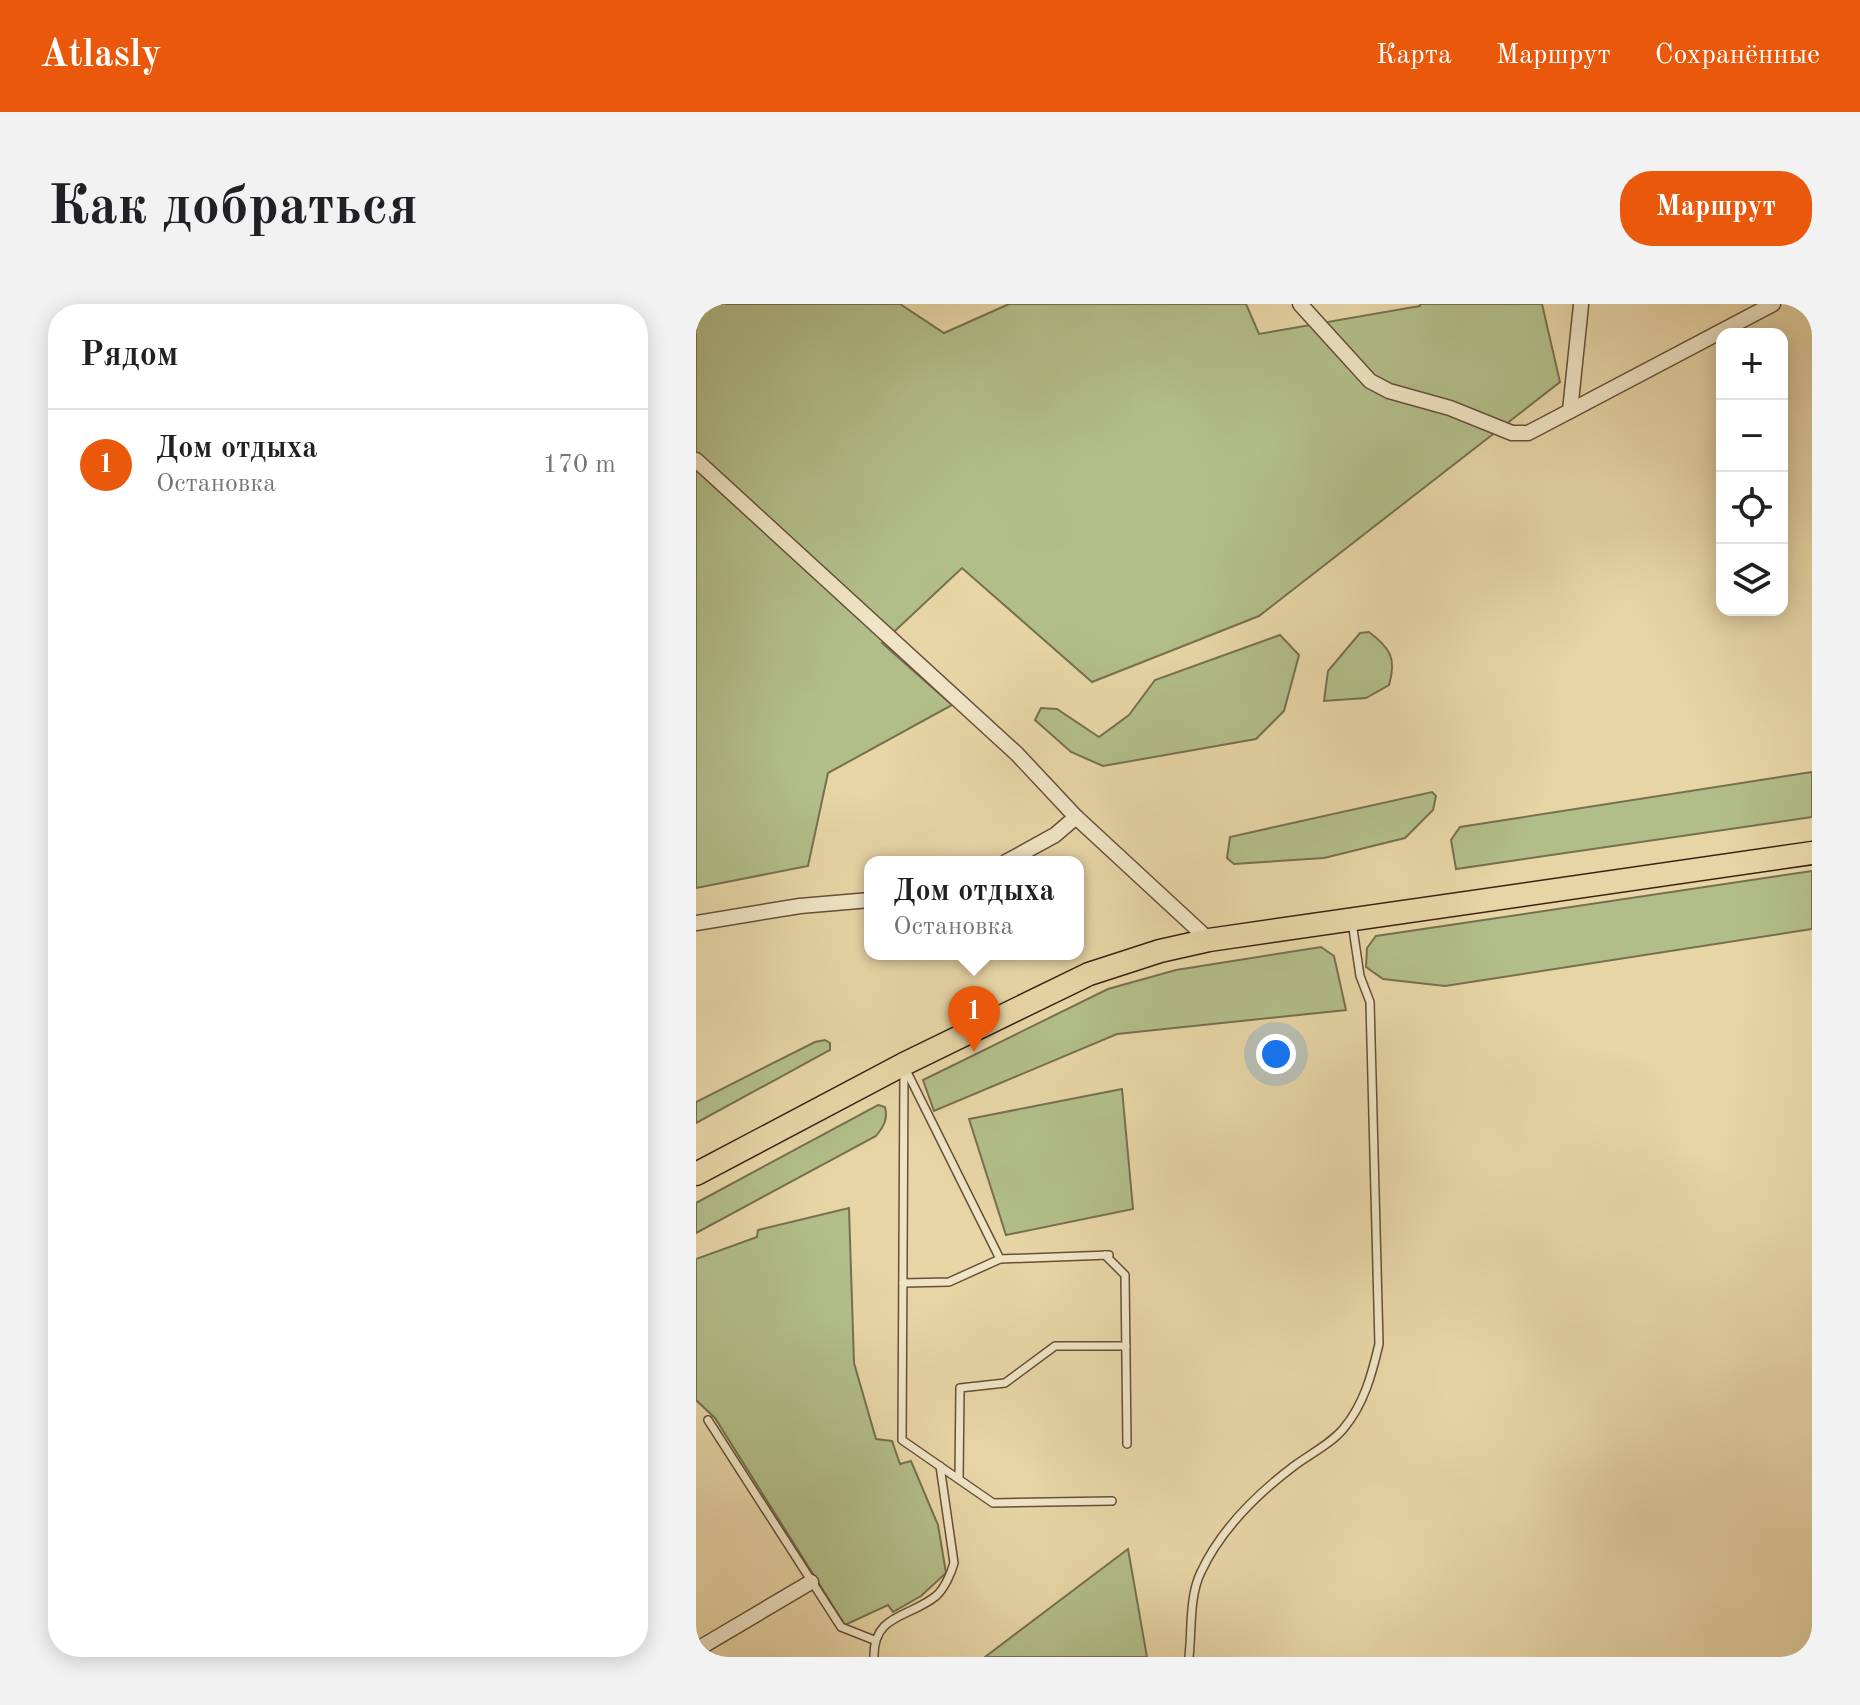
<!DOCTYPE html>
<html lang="ru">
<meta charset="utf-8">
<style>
body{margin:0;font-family:"Old Standard TT",serif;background:#f2f2f2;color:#202124}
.controls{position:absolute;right:24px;top:24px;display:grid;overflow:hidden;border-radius:16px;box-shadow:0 4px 20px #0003}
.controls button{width:72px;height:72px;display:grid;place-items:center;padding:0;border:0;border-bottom:2px solid #e0e0e0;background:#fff;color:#202124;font:40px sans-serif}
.you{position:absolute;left:580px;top:750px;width:28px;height:28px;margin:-20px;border:6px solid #fff;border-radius:50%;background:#1a73e8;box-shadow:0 0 0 12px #1a73e833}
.badge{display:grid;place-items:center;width:52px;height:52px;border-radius:50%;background:#ea580c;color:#fff;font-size:26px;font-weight:700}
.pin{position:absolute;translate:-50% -66px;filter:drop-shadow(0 2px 4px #0008)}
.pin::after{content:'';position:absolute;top:42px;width:28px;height:24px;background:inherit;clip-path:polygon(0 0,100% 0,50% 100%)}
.popup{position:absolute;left:168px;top:552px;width:220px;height:104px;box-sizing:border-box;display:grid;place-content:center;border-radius:16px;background:#fff;filter:drop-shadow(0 2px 6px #0005);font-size:26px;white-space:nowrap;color:#757577}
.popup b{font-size:30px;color:#202124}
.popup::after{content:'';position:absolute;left:50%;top:100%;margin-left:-16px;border:16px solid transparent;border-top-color:#fff}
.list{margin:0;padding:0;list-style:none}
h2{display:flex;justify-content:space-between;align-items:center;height:104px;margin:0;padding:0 32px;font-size:34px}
h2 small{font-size:26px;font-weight:400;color:#757577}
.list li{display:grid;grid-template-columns:52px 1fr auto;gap:24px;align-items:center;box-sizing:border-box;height:112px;padding:0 32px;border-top:2px solid #e0e0e0}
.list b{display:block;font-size:30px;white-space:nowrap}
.list p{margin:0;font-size:26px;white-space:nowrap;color:#757577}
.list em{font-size:26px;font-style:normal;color:#757577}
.icon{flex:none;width:44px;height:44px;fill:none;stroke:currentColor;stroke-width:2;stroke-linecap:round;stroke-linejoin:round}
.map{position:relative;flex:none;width:1116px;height:1353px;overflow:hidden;border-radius:32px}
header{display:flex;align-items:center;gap:48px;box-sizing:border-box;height:112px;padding:0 40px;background:#ea580c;color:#fff}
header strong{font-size:38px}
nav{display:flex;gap:44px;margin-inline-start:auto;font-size:28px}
.intro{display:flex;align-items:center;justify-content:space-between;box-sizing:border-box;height:192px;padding:0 48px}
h1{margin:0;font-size:56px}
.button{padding:20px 36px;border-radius:32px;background:#ea580c;color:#fff;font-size:28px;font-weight:700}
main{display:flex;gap:48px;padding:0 48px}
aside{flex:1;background:#fff;border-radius:32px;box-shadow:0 4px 20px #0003}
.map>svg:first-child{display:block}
.green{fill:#b2be89;stroke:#77704f;stroke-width:2}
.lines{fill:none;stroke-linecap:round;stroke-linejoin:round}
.service-casing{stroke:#674f39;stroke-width:10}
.minor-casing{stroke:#674f39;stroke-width:17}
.primary-casing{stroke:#3c2215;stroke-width:25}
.service{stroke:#efe4c5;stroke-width:7}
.minor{stroke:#efe4c5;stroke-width:14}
.primary{stroke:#e7d5a6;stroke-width:22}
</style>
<header>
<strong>Atlasly</strong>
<nav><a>Карта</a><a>Маршрут</a><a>Сохранённые</a></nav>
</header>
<div class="intro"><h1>Как добраться</h1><a class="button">Маршрут</a></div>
<main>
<aside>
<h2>Рядом<small></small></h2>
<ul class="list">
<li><span class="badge">1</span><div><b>Дом отдыха</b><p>Остановка</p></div><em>170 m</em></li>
</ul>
</aside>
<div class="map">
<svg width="1116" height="1353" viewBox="0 0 1116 1353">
<rect width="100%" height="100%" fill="#e7d5a6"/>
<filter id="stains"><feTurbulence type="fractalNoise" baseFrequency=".0025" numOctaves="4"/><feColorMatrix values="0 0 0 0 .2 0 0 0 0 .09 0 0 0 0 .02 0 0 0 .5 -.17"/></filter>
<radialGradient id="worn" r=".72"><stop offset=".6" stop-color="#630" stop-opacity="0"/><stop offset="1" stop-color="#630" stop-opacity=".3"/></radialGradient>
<g class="green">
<path d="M0,0h204l44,29 65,-29h237l13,30 161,-28v-2h122l18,78 -301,234 -167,66 -130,-114 -80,75 70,62 -124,68 -20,93 -112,22z"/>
<path d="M673,328c21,16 28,26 20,53l-23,13 -42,3 4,-30 32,-38z"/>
<path d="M584,331l19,20 -15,56 -28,28 -153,27 -32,-14 -36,-32 6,-12 16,1 42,28 30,-22 26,-35z"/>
<path d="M1116,468v45l-356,52 -5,-29 9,-13z"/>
<path d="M736,488l4,4 -3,14 -28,28 -81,20 -90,6 -7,-6 3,-21z"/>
<path d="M1116,567v58l-367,57 -62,-7 -17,-12 1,-19 9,-12z"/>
<path d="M625,643l13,9 12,54 -229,24 -183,77 -11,-31 185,-91 68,-19z"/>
<path d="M129,736l5,3v7l-134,73v-21l119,-60z"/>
<path d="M426,785l11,120 -127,26 -37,-116z"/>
<path d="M182,801l7,2c3,12 -1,19 -9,29l-180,97v-30z"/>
<path d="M153,904l5,155 22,76 16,2 8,23 11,-3 27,64 8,48 -25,23 -28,16 -5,-7 -43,20 -130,-207 -19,-18v-141l61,-22 1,-7z"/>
<path d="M432,1245l19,108h-162z"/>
</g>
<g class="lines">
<defs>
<g id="service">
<path d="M208,767l-2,369 91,63 119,-2"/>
<path d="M409,951l20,20 2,169"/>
<path d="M304,955l109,-4"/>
<path d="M207,979l46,-1 51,-23 -96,-193"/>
<path d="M12,1116l133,207 33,13"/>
<path d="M263,1175l1,-91 45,-5 50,-37h71"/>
<path d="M178,1353c-1,-43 35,-39 62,-61 8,-7 15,-22 18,-33l-14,-97"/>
<path d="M493,1353c3,-27 0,-61 12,-85 20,-43 56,-78 93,-106 16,-12 37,-22 50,-38 20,-24 28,-54 35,-84l-9,-342 -10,-26 -8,-54"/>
</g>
<g id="minor">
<path d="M604,0l70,77 19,10 61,17 62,25h16l42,-22 11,-106"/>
<path d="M874,107l203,-107"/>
<path d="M0,156l321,294 59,63 133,123"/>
<path d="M310,558l49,-27 21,-18"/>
<path d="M0,619l104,-17 70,-6"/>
<path d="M0,1346l115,-68"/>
</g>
<path id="primary" d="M0,870l208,-110 185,-90 71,-23 49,-11 603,-87"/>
</defs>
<use href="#service" class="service-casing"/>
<use href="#minor" class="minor-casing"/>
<use href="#primary" class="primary-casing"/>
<use href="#service" class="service"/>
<use href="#minor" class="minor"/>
<use href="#primary" class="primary"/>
</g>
<rect width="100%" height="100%" filter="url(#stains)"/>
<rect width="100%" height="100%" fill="url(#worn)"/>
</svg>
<div class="controls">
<button>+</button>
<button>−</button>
<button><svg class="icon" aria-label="locate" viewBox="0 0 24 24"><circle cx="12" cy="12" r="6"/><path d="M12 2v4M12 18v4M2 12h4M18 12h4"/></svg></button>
<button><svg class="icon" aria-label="layers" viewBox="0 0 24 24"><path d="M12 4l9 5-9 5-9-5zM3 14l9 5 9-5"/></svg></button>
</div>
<div class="you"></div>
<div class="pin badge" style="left:278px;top:748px">1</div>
<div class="popup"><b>Дом отдыха</b>Остановка</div>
</div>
</main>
